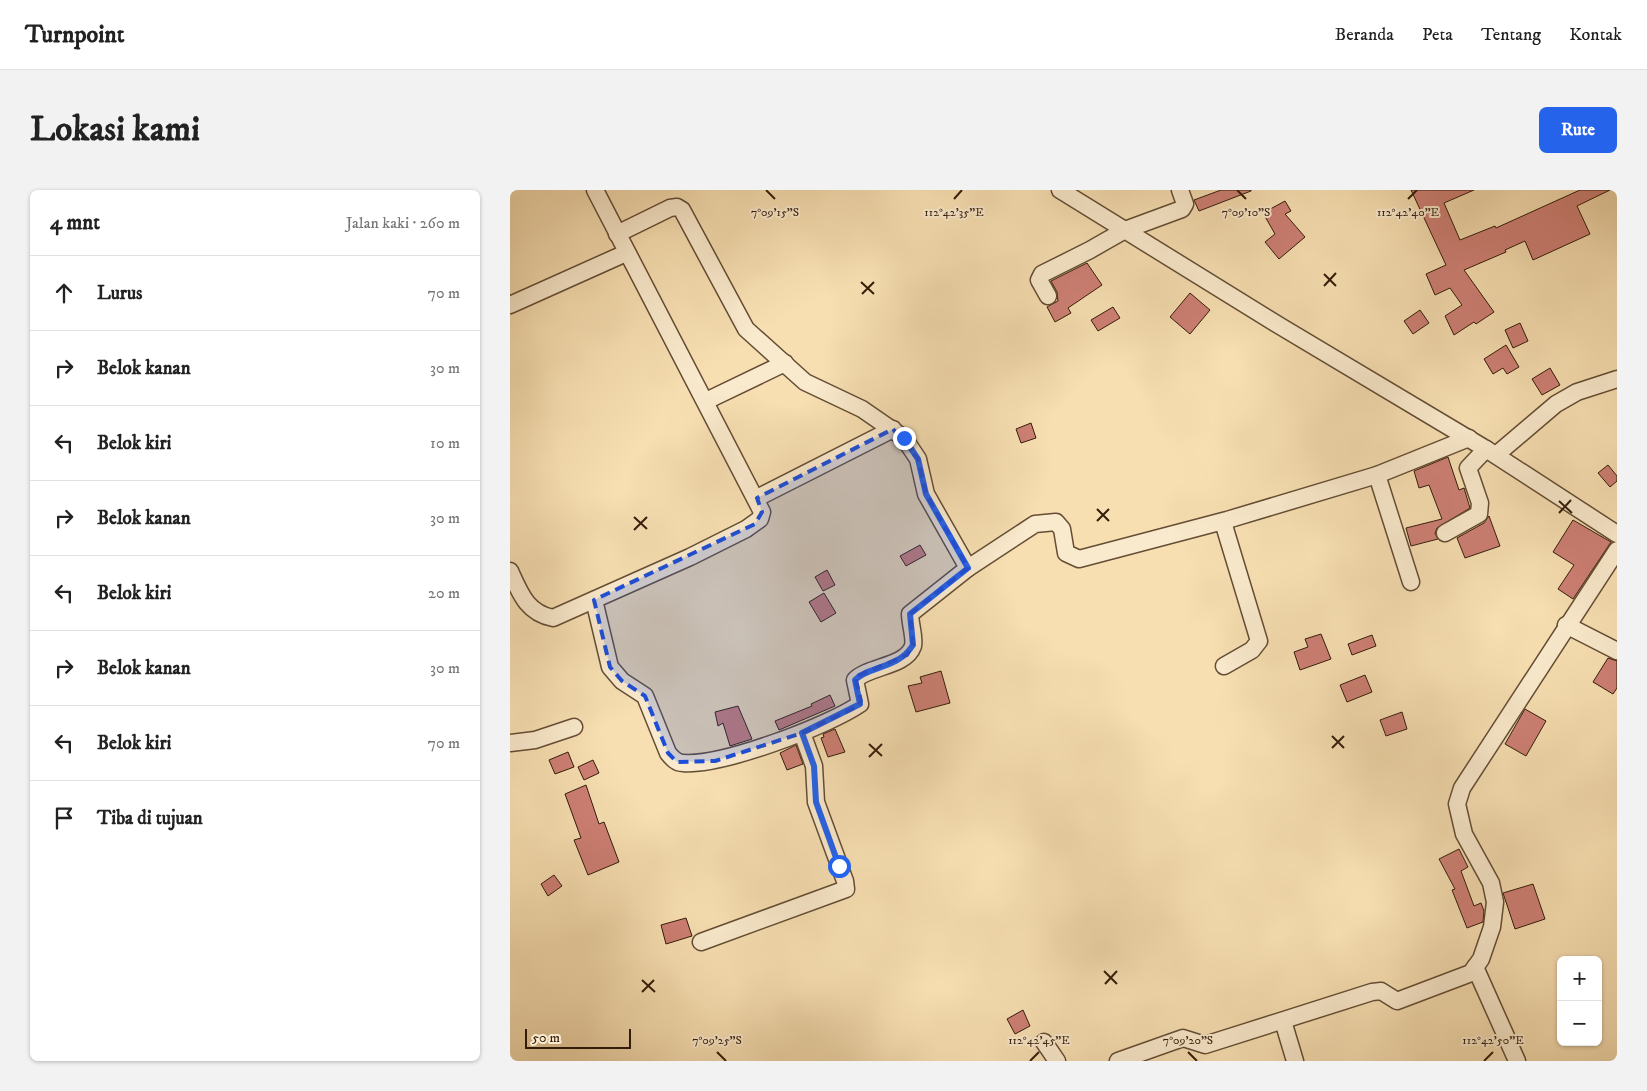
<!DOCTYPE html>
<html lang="id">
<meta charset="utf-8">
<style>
body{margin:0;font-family:"IM FELL DW Pica",serif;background:#f2f2f2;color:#222}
.controls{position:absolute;right:15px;bottom:15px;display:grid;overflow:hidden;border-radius:8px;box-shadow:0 1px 4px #0004}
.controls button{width:45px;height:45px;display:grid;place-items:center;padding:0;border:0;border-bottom:1px solid #e0e0e0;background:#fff;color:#222;font:25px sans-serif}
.scale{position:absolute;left:15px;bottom:12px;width:106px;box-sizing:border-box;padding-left:5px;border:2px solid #331c0a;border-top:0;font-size:14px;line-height:18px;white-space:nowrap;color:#331c0a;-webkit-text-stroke:4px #faeacd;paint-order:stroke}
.stop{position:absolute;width:15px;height:15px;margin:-11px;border:4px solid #2563eb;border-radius:50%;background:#fff}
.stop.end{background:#2563eb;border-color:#fff;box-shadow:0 1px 5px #0008}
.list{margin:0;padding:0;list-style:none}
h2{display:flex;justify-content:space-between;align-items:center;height:65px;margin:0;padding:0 20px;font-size:21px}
h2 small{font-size:16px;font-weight:400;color:#767676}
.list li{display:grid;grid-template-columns:32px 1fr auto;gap:15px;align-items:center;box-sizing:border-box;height:75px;padding:0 20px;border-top:1px solid #e0e0e0}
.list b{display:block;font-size:19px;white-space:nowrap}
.list em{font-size:16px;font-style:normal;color:#767676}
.icon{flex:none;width:28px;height:28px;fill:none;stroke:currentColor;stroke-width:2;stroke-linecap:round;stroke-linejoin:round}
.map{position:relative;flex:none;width:1107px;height:871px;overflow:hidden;border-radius:8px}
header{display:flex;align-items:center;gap:30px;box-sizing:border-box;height:70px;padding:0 25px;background:#fff;border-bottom:1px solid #e0e0e0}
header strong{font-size:24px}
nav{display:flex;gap:28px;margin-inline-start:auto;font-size:18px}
.intro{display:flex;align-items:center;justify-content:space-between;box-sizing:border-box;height:120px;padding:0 30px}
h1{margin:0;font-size:35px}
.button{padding:12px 22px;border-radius:8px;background:#2563eb;color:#fff;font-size:18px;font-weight:700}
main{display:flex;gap:30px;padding:0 30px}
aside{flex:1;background:#fff;border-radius:8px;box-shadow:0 1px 4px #0004}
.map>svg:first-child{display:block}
.building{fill:#ce8075;stroke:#331c0a}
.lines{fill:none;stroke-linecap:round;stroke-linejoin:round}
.minor-casing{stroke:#644d34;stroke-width:19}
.minor{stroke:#faeacd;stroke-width:16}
.route{stroke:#2563eb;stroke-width:6}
.marked{fill:#1d4ed8;fill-opacity:0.2;stroke:#1d4ed8;stroke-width:4;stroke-dasharray:10 6;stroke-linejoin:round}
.ticks{fill:none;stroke:#331c0a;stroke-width:2}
.ticks-label{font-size:12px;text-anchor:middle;fill:#331c0a;stroke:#faeacd;stroke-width:4;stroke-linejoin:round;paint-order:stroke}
</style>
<header>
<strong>Turnpoint</strong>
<nav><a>Beranda</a><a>Peta</a><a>Tentang</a><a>Kontak</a></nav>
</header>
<div class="intro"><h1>Lokasi kami</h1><a class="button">Rute</a></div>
<main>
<aside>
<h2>4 mnt<small>Jalan kaki · 260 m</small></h2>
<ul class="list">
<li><svg class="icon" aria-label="ahead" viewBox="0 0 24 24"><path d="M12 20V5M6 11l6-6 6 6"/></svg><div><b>Lurus</b></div><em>70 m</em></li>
<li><svg class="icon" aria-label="right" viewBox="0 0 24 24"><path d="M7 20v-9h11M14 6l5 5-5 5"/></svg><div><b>Belok kanan</b></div><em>30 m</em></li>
<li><svg class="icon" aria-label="left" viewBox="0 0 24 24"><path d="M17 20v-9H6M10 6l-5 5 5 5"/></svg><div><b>Belok kiri</b></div><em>10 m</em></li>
<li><svg class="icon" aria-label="right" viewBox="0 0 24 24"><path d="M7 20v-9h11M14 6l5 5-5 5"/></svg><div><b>Belok kanan</b></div><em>30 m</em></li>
<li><svg class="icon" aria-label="left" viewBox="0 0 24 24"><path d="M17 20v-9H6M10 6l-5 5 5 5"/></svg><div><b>Belok kiri</b></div><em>20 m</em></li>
<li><svg class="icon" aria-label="right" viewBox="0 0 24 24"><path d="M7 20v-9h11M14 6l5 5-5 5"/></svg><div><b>Belok kanan</b></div><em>30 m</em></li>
<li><svg class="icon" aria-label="left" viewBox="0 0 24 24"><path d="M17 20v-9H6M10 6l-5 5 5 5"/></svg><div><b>Belok kiri</b></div><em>70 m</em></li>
<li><svg class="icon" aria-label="arrive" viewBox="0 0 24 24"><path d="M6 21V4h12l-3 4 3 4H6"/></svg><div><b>Tiba di tujuan</b></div></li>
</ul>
</aside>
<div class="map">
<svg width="1107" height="871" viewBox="0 0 1107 871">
<rect width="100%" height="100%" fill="#f7dfb2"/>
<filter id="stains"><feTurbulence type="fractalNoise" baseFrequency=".004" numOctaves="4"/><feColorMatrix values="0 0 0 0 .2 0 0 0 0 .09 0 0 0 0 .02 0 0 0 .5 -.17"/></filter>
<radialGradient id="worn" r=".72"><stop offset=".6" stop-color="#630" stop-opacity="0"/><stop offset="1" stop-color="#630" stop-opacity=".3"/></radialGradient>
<g class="building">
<path d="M711,0h30v1l-52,20 -5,-11z"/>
<path d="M901,0h63l-30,13 16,37 35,-14 1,2 84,-38h30l-33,16 13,28 -57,26 -8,-19 -20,9 1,2 -42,18 30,42 -18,12 -2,-2 -20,13 -9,-19 17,-11 -12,-17 -15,7 -9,-21 20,-9z"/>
<path d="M775,11l6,10 -6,3 20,23 -26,22 -14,-17 10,-8 -12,-21z"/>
<path d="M577,73l15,22 -34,23 3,5 -16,9 -8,-15 11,-6 -1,-9 -6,-11z"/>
<path d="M680,103l20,17 -20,24 -20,-17z"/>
<path d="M603,117l7,11 -22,13 -7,-11z"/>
<path d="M910,120l9,13 -16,11 -9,-13z"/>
<path d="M1010,133l8,18 -15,7 -8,-18z"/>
<path d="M996,155l13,22 -12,7 -4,-6 -10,6 -9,-15z"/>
<path d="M1040,178l10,17 -18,10 -10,-16z"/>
<path d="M521,233l5,15 -15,5 -5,-14z"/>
<path d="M938,267l11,33 5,-2 6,20 -33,20 -2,5 3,6 -27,7 -5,-18 36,-9 -13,-34 -10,3 -5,-17z"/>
<path d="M1098,275l9,11v5l-7,6 -12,-14z"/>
<path d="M979,326l11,30 -35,12 -8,-20 27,-15z"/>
<path d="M1063,330l38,22 -38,57 -15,-10 16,-24 -21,-13z"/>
<path d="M410,355l6,10 -20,11 -6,-10z"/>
<path d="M317,380l8,15 -12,6 -8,-14z"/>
<path d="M314,403l12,20 -15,9 -12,-20z"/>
<path d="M811,444l10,25 -31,11 -6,-18 14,-5 -3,-8z"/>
<path d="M862,445l4,11 -24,9 -4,-11z"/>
<path d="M1098,468l9,3v27l-4,6 -20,-12z"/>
<path d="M431,481l9,32 -34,9 -8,-26 14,-3 -2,-6z"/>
<path d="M855,485l7,17 -25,10 -7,-17z"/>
<path d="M320,505l5,11 -56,24 -4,-9 37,-15 -1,-2z"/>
<path d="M228,516l14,33 -22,7 -7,-23 -5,3 -3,-14z"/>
<path d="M1015,519l21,12 -20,35 -21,-12z"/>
<path d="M892,522l5,17 -21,7 -6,-16z"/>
<path d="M325,539l10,23 -17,5 -7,-19 3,-1 -1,-3z"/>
<path d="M286,555l7,19 -16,6 -7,-17z"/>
<path d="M58,562l6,15 -19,7 -6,-14z"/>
<path d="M83,570l6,13 -15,7 -6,-13z"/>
<path d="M76,595l13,39 5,-2 15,40 -31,13 -14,-35 7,-2 -16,-44z"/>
<path d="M949,659l9,18 -7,4 13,35 7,-3 3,8 -1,11 -16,6 -15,-38 3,-1 -16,-30z"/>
<path d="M44,685l8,11 -14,10 -7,-12z"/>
<path d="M1023,694l12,35 -30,10 -12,-36z"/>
<path d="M176,728l6,18 -26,8 -5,-19z"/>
<path d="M513,820l7,16 -15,8 -8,-15z"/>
</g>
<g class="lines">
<defs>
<g id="minor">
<path d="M550,0l220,136 206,123 131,85"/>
<path d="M538,106l-9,-16 3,-6 48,-24 35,-20 57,-21 3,-5 -5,-14"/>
<path d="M0,115l116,-52"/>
<path d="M196,211l79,-38"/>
<path d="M986,265l60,-51 21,-12 40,-13"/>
<path d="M867,285l34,107"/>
<path d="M247,308l136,-69"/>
<path d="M713,332l36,119 -7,9 -28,16"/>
<path d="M935,343l34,-19 1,-11 -12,-35 18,-19"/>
<path d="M458,378l67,-44 21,-2 6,7 4,24 13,6 148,-39 150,-45 92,-37"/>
<path d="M0,381c10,22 17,42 43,47l137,-61 56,-28 14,-10 2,-7 -167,-322"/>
<path d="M84,410l16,67 12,14 23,15 23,57c4,5 8,10 15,10 39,3 145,-37 177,-59l-5,-24c13,-14 51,-13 58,-34 2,-8 -3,-23 -3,-32l58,-46 -42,-74 -8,-35 -14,-21 -42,-29 -57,-27 -59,-53 -64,-119 -5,-3 -7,1 -53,26"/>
<path d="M1056,435l51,26"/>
<path d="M0,553l25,-3 39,-13"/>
<path d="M191,752l145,-53 -1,-8 -29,-79 -2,-36 -12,-33"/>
<path d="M965,777l42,94"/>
<path d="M773,831l12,40"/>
<path d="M534,852l13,19"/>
<path d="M608,871l65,-23 22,7 167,-53 9,-1 16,10 74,-28 10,-14 11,-32 3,-25 -4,-19 -27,-49 -7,-30 5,-16 155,-238"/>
</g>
</defs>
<use href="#minor" class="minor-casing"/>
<use href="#minor" class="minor"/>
</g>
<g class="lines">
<path class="route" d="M329,676l-23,-64 -2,-36 -12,-33 58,-29 -5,-24c15,-15 42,-10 58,-35l-3,-31 58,-46 -42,-74 -8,-35 -14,-21"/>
</g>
<path class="marked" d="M383,239l25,30 8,35 42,74 -58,46 3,31 -6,10 -52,22 6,24 -3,5 -56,27 -87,28 -38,1 -9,-9 -23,-57 -23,-15 -12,-14 -16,-67 161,-76 7,-12 -5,-14z"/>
<path class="ticks" d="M256,0l9,9M727,0l9,9M444,9l8,-9M898,9l9,-9M814,84l12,12M351,92l13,12M814,96l12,-13M352,104l12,-12M1049,311l13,12M587,319l12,12M1049,323l12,-13M124,327l13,12M587,331l12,-12M124,340l13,-13M822,546l12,12M359,554l13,12M822,558l12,-12M359,567l13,-13M594,781l13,13M132,790l13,12M595,794l12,-13M132,802l12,-12M207,862l9,9M678,862l9,9M520,871l9,-9M974,871l9,-9"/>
<g class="ticks-label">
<text x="265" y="26">7°09'15"S</text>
<text x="736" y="26">7°09'10"S</text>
<text x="444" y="26">112°42'35"E</text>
<text x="898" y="26">112°42'40"E</text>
<text x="529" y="854">112°42'45"E</text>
<text x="983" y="854">112°42'50"E</text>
<text x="207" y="854">7°09'25"S</text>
<text x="678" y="854">7°09'20"S</text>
</g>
<rect width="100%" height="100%" filter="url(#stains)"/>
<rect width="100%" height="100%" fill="url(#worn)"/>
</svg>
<div class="controls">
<button>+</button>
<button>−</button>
</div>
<div class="scale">50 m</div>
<div class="stop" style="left:329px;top:676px"></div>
<div class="stop end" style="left:394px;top:248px"></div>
</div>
</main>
